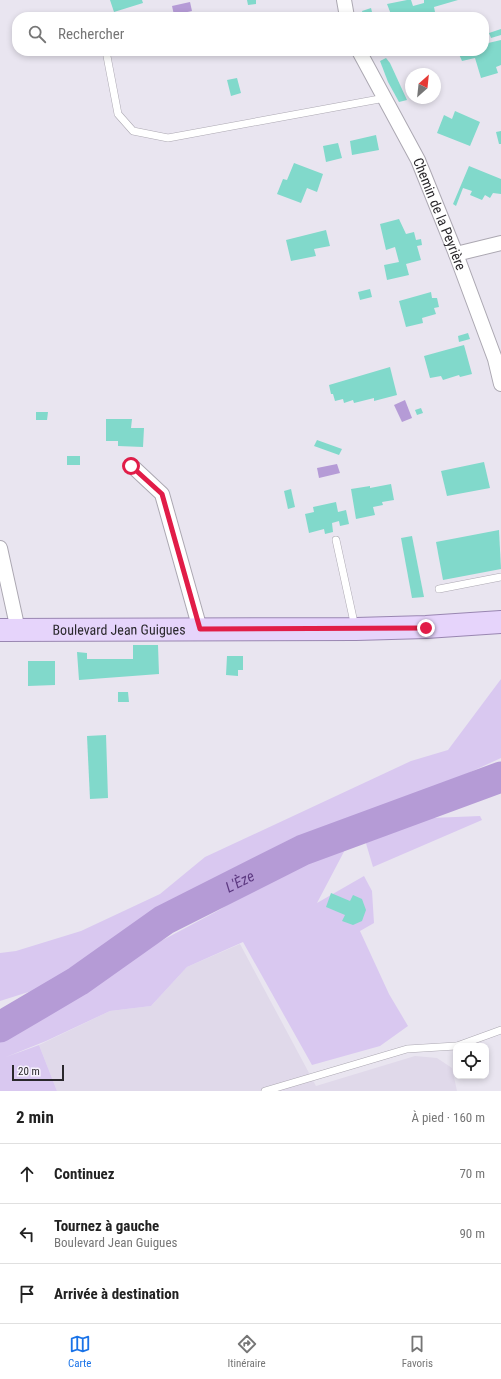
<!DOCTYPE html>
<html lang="fr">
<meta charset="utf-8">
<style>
body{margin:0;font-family:"Roboto Condensed",sans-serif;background:#f2f2f2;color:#222}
.controls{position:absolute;right:12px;bottom:12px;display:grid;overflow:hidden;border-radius:8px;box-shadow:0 2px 6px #0003}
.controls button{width:36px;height:36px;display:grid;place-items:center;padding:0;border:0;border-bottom:1px solid #e0e0e0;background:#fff;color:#222;font:20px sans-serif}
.compass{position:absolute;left:405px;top:68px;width:36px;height:36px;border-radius:50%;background:#fff;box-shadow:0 2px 6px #0003;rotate:27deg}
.scale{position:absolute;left:12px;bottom:10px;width:52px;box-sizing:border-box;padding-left:4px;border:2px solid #2a282c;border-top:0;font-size:11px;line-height:14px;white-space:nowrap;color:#2a282c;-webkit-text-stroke:3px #f7f2fd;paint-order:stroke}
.stop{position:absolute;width:12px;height:12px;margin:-9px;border:3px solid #e11d48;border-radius:50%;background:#fff}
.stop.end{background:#e11d48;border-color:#fff;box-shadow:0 1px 4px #0008}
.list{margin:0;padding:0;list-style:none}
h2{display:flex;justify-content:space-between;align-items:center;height:52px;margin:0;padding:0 16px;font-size:17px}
h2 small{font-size:13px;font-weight:400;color:#767676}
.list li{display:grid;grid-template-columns:26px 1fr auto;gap:12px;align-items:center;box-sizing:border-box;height:60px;padding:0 16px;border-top:1px solid #e0e0e0}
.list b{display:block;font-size:15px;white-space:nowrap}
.list p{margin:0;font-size:13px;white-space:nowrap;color:#767676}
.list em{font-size:13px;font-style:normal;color:#767676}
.icon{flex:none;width:22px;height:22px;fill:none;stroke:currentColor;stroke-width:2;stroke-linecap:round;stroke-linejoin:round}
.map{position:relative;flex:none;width:501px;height:1091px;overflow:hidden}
.search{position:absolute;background:#fff;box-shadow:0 2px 6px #0003;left:12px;right:12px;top:12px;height:44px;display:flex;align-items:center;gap:10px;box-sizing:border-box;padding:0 14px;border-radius:16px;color:#767676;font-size:15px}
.sheet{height:232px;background:#fff}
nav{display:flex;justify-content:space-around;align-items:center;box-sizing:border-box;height:56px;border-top:1px solid #e0e0e0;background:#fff;font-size:11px;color:#767676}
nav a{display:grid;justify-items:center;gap:2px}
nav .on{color:#1a73e8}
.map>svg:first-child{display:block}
.built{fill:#e0d9ea}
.green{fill:#d9c8f0}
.water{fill:#b59bd6}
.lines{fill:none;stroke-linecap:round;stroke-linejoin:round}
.river{stroke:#b59bd6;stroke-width:31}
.building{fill:#81d9cb}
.service-casing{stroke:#aca8b2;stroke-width:8}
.minor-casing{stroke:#aca8b2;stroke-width:16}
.primary-casing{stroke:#9986b1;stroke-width:24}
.service{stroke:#fff;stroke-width:7}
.minor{stroke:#fff;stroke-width:14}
.primary{stroke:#e6d4fb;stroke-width:22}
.route{stroke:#e11d48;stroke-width:5}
.labels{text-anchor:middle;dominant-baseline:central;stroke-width:3;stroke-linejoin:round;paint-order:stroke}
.street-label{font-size:14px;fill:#2a282c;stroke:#f7f2fd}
.water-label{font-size:15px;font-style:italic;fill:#5c3880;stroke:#f7f2fd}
</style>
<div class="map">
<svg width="501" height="1091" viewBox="0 0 501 1091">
<rect width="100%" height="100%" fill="#e9e5f0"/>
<path class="built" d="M240,944l76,142 99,-30 22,2 15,10 5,23h-400l-18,-46 71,-34 41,-5 36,-39z"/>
<g class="green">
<path d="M501,679v79l-76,35 -129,51 -86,46 -84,55 -88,44 -38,12v-48l16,-2 65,-20 79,-37 45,-37 206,-96 37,-11z"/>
<path d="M480,816l2,4 -109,47 -8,-27 66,-22z"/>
<path d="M348,844l-31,59 47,-27 8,15 2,32 -14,8 29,63 19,32 -28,20 -68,19 -69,-123 -56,25 -36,39 -41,5 -64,30 -40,16 33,-12 18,46h-57v-57l161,-93 60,-32 39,-25z"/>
</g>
<g class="water">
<path d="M190,2l2,9 -18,4 -2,-9z"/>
<path d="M405,400l7,18 -10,4 -8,-17z"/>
<path d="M337,464l3,9 -21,5 -2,-10z"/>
</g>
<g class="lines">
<path class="river" id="s1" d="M0,1027l78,-46 86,-61 139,-70 198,-73"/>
</g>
<g class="building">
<path d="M110,0h32l1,3 -29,9z"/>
<path d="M247,0h9v4l-8,1z"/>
<path d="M407,0h4l2,6 11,-3v-3h34l-24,7 2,10h-44l-5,-13z"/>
<path d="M371,8l1,4 -9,2 -1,-3z"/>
<path d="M501,29v6l-10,3 -2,-5z"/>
<path d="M501,40v25l-5,2 2,6 -17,5 -6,-20 -13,3 -4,-9 26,-1v-7z"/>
<path d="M386,58l4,5 17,37 -8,2 -11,-20 -8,-21z"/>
<path d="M237,78l4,15 -10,3 -4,-16z"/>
<path d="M455,111l25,11 -10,24 -33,-13 7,-18 8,4z"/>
<path d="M501,131v13h-2l-3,-12z"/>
<path d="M376,135l3,15 -27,5 -2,-14z"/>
<path d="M338,143l4,15 -16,4 -3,-16z"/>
<path d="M294,163l29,11 -6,18 -10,-4 -6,15 -24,-9 6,-15 4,1z"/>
<path d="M469,166l32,13v15l-8,-1 -3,5 -5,-3 -3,5 -12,-5 2,-4 -9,-3 -7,18 -3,-2z"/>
<path d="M399,219l7,15 8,-2 2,8 5,-1 1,6 -5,1 4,14 -15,4 3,11 -22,5 -3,-15 15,-3 -4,-15 -9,3 -6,-26z"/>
<path d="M326,230l4,16 -16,3 2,7 -25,5 -5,-21z"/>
<path d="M370,289l2,8 -12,3 -2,-8z"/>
<path d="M431,292l1,6h5l2,9 -5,1 2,6 -14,4 1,5 -17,4 -7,-26z"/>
<path d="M468,333l2,6 -11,3 -1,-6z"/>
<path d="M464,345l8,29 -12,3 -1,-2 -16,5 -2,-4 -11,2 -6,-22z"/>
<path d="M390,367l7,28 -23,6v-3l-20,5 -1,-3 -9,3 -1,-4 -8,2 -2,-7h-2l-2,-9z"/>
<path d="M421,408l2,5 -6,2 -2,-5z"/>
<path d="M36,412h12l-1,8h-11z"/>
<path d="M106,419h26l-1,9h13l-1,19 -25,-1v-5h-12z"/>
<path d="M317,440l25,9 -3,6 -25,-9z"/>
<rect x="67" y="456" width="13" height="9"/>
<path d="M484,462l6,26 -43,8 -6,-25z"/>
<path d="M391,484l3,16 -12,2 1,3 -10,2 2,8 -19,4 -5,-30 19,-3v2z"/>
<path d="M291,489l4,18 -7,2 -4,-18z"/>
<path d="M336,502l2,10 8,-2 3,14 -9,2 -1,-5 -7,2 1,9 -8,2 -1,-5 -15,4 -4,-19 9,-2 -1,-5z"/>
<path d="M499,530l2,39 -58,11 -7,-38z"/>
<path d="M412,536l12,61 -12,1 -11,-60z"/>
<path d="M133,645h25l1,29 -80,6 -2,-28 10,1v6h46z"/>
<path d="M227,656h16v14h-5v6l-12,-1z"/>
<path d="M28,661h27v24l-27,1z"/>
<path d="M118,692h10l1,10h-11z"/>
<path d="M106,735l2,63 -18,1 -3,-63z"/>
<path d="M331,893l19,8 3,-6 9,4 4,11 -4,11 -9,4 -11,-4 3,-6 -19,-8z"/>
</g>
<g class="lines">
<defs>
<g id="service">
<path d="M106,51l12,63 15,17 35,7 217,-40"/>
<path d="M336,540l19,87"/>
<path d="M439,589l62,-12"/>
<path d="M457,1046l44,-16"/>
<path d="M265,1091l142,-42 49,-3"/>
</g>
<g id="minor">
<path d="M344,0l3,17"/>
<path id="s2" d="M359,51l59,109 38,94 39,105 6,25"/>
<path d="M456,254l45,-11"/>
<path d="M131,465l31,29 38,135"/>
<path d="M0,548l18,82"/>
</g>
<g id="primary">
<path id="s3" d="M0,630l356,-1 70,-2 75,-5"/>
</g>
</defs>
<use href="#service" class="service-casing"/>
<use href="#minor" class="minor-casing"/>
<use href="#primary" class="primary-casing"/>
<use href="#service" class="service"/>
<use href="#minor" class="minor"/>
<use href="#primary" class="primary"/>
</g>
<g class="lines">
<path class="route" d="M131,466l31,28 38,135 226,-1"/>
</g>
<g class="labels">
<g class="street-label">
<text stroke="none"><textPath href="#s2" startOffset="182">Chemin de la Peyrière</textPath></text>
<text stroke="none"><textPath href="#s3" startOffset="119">Boulevard Jean Guigues</textPath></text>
</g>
<g class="water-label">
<text stroke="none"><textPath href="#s1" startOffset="281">L'Èze</textPath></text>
</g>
</g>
</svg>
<div class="controls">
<button><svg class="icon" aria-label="locate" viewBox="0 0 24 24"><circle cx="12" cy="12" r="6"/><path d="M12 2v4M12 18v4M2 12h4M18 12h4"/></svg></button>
</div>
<svg class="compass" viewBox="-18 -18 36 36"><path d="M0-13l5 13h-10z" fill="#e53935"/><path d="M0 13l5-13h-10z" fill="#767676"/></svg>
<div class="scale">20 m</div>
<div class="stop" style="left:131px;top:466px"></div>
<div class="stop end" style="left:426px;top:628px"></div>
<div class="search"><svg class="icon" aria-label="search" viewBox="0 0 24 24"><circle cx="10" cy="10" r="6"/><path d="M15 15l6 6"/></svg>Rechercher</div>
</div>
<section class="sheet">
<h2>2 min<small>À pied · 160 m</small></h2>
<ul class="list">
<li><svg class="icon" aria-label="ahead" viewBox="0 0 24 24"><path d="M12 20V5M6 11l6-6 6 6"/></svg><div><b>Continuez</b></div><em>70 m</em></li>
<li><svg class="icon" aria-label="left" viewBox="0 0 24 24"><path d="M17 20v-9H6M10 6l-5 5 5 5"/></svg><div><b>Tournez à gauche</b><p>Boulevard Jean Guigues</p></div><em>90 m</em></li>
<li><svg class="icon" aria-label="arrive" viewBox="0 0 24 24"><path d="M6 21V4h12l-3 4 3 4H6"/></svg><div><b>Arrivée à destination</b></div></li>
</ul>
</section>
<nav>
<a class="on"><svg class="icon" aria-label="map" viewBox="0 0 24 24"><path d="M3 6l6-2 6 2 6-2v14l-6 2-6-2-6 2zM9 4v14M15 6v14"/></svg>Carte</a>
<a><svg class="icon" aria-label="directions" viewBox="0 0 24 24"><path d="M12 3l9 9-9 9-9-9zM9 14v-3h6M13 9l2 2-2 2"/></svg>Itinéraire</a>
<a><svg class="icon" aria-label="saved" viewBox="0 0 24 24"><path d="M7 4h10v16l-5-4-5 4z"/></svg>Favoris</a>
</nav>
